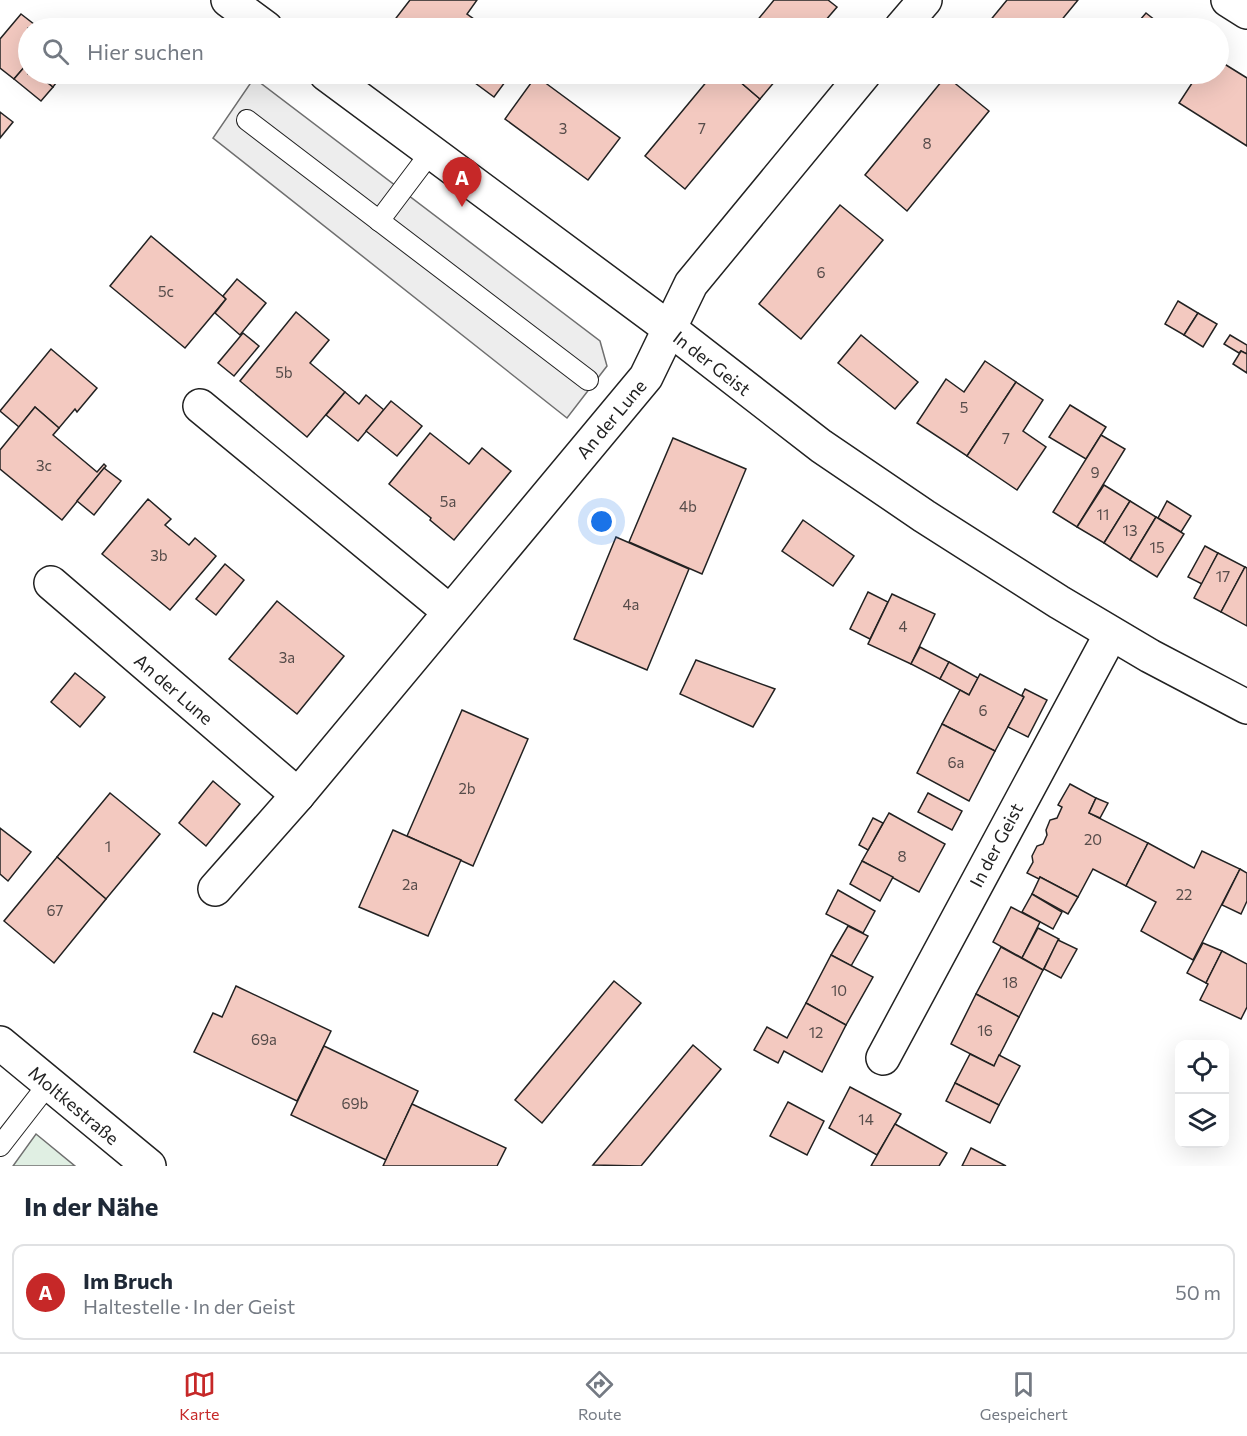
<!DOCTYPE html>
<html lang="de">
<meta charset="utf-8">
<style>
body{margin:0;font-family:Commissioner,sans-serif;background:#f6f6f7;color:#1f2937}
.controls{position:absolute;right:18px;bottom:18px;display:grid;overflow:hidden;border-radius:12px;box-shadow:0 6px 24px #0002}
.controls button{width:54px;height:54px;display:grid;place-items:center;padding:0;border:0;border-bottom:2px solid #e0e1e3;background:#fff;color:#1f2937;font:30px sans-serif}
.you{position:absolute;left:602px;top:522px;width:21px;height:21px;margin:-15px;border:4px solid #fff;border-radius:50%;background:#1a73e8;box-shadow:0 0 0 9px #1a73e833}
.badge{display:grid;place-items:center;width:39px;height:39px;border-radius:50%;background:#c62828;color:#fff;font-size:20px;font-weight:700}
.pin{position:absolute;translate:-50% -50px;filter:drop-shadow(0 2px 3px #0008)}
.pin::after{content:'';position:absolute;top:32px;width:21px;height:18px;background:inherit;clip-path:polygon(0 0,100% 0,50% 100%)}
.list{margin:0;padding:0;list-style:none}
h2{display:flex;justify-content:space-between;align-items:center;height:78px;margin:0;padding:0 24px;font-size:26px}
h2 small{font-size:20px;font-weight:400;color:#747a83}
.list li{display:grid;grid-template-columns:39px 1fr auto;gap:18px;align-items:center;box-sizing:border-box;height:96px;margin:0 12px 12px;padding:0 12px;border:2px solid #e0e1e3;border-radius:12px}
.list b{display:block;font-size:22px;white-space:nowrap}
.list p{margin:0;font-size:20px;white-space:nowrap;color:#747a83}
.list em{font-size:20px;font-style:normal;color:#747a83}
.icon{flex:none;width:33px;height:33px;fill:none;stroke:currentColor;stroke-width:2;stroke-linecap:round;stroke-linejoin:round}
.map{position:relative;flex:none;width:1247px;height:1166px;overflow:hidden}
.search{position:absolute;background:#fff;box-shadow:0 6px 24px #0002;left:18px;right:18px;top:18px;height:66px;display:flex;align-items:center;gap:15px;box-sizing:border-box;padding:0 21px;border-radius:33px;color:#747a83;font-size:22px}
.sheet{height:186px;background:#fff}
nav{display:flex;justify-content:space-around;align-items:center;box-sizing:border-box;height:84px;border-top:2px solid #e0e1e3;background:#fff;font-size:16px;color:#747a83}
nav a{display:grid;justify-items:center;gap:3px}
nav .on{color:#c62828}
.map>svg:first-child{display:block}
.green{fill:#e0efe3;stroke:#6f6f6f;stroke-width:1.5}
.parking{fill:#ededed;stroke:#6f6f6f;stroke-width:1.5}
.building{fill:#f3c9c0;stroke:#222;stroke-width:1.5}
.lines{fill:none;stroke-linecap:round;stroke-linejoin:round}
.lane-casing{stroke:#222;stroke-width:22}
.street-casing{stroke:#222;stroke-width:36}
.secondary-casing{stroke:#222;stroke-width:36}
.lane{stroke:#fff;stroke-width:20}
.street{stroke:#fff;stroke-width:33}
.secondary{stroke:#fff;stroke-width:33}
.labels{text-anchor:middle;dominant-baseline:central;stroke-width:4.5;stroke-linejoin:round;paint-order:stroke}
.number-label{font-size:15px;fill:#564c4a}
.street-label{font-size:18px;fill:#222;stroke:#fff}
</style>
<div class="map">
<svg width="1247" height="1166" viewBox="0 0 1247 1166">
<rect width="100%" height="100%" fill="#fff"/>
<path class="green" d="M36,1134l39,32h-62z"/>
<path class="parking" d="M254,78l346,263 7,25 -40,52 -354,-280z"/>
<g class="building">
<path d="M410,0h67l-10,14 11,8 -5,6h-70l-10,-6z"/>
<path d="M774,0h54l9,7 -18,21h-68z"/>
<path d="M1007,0h71l-23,28h-71z"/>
<path d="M1146,13l19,15h-32z"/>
<path d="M21,14l18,14h-11v39l-2,-2 -12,14 -14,-11v-29z"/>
<path d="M1218,60l29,18v68l-68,-43 19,-29h20z"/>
<path d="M26,65l2,2v7h9l16,13 -12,14 -27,-22z"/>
<path d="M37,74h26l-10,13z"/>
<path d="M463,74h48l-17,23z"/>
<path d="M713,74h18l29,25 -75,90 -40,-33z"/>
<path d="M731,74h50l-21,25z"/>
<path d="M536,76l84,62 -32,42 -83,-61z"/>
<path d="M946,76l43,35 -82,100 -42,-36z"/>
<path d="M0,112l13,10 -13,16z"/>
<path d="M840,205l43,35 -82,99 -42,-35z"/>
<path d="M151,236l75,63 -41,49 -75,-62z"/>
<path d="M237,279l29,24 -26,32 -25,-22 11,-14 -3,-3z"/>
<path d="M1178,301l20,12 -14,22 -19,-11z"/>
<path d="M296,312l33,28 -19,23 35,29 -38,45 -67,-56z"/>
<path d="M1198,313l19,11 -14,23 -19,-12z"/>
<path d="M243,333l16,13 -25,30 -16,-13z"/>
<path d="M861,335l57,47 -23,27 -57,-46z"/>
<path d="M1230,335l17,10v9l-6,-3 -2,2 -15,-9z"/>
<path d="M51,349l46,39 -20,24 -2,-3 -16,19 -24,-21 -16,20 -19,-16z"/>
<path d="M1241,351l6,3v19l-14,-9z"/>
<path d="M985,361l31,21 -49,74 -50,-33 29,-44 18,13z"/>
<path d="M1016,382l27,18 -20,31 23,16 -29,43 -50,-34z"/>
<path d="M345,392l14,12 7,-9 18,15 -26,31 -32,-26z"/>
<path d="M391,401l31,25 -25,30 -31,-25z"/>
<path d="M1070,405l36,22 -20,32 -37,-22z"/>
<path d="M35,407l24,21 -6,7 44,37 7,-8 2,2 -44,54 -62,-51v-19z"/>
<path d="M430,433l39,31 13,-16 29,23 -57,69 -24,-20 1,-2 -42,-34z"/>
<path d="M1101,435l24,14 -48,78 -24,-15z"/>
<path d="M673,438l73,31 -44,105 -73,-32z"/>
<path d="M104,468l17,13 -27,34 -17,-14z"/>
<path d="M1104,485l26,16 -26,42 -27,-16z"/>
<path d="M148,499l23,20 -6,6 24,20 6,-7 21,18 -46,54 -68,-56z"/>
<path d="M1130,501l26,16 -26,43 -26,-17z"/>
<path d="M1167,501l24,15 -10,16 -23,-14z"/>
<path d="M1156,517l28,17 -27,43 -27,-17z"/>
<path d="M803,520l51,36 -21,30 -51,-35z"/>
<path d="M616,537l73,32 -42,101 -73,-31z"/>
<path d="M1205,546l13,7 -16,31 -14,-7z"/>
<path d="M1218,553l27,14 -24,45 -27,-14z"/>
<path d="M225,564l19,16 -28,35 -20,-16z"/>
<path d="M1245,567l2,1v58l-26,-14z"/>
<path d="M868,592l20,10 -18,37 -20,-10z"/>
<path d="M892,594l43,20 -24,50 -43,-20z"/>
<path d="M277,601l67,55 -47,58 -68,-55z"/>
<path d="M920,647l29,15 -9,17 -29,-15z"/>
<path d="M696,660l79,29 -22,38 -73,-33z"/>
<path d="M949,662l29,16 -9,17 -29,-16z"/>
<path d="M75,673l30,24 -25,30 -29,-25z"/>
<path d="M980,674l44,23 -29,54 -53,-27 18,-34 9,5z"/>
<path d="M1025,689l22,11 -19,37 -20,-10 16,-30 -2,-2z"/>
<path d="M462,710l66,29 -55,127 -66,-30z"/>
<path d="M942,724l53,27 -26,50 -52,-28z"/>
<path d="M213,781l27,23 -34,42 -27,-23z"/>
<path d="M1070,784l26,14 -7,15 59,30 -22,43 -33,-17 -15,28 -38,-20 -1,2 -12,-6 6,-11 -1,-6 5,-10 6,-2 4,-9 -1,-5 4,-10 7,-2 5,-11 -4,-2z"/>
<path d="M110,793l50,41 -54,65 -49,-42z"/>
<path d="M928,793l34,18 -10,19 -34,-18z"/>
<path d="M1096,798l12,5 -8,15 -11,-5z"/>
<path d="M889,813l56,31 -26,48 -57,-31z"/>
<path d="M873,818l10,5 -15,27 -9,-5z"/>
<path d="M0,828l31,24 -23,29 -8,-7z"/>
<path d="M393,830l68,30 -33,76 -69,-29z"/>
<path d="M1148,843l46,25 8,-17 38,18 -47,91 -52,-29 15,-29 -30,-16z"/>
<path d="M57,857l49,42 -52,64 -50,-42z"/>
<path d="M862,861l31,16 -13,24 -30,-17z"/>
<path d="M1240,869l7,4v28l-6,13 -19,-9z"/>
<path d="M1040,877l38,20 -10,17 -36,-20z"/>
<path d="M838,890l37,21 -12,22 -37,-19z"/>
<path d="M1032,894l30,18 -9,17 -31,-17z"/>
<path d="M1011,907l29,15 -18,36 -29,-16z"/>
<path d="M848,926l20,10 -17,30 -20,-11z"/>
<path d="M1038,928l21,11 -16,31 -21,-12z"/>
<path d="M1058,940l19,9 -16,29 -17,-9z"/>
<path d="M1203,943l19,8 -16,32 -19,-10z"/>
<path d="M1001,947l42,23 -24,47 -43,-23z"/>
<path d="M1222,951l25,13v43l-6,12 -41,-19 8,-16 -2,-1z"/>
<path d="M831,955l42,22 -27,48 -40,-22z"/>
<path d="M614,981l27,22 -99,120 -27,-23z"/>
<path d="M236,986l95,45 -34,70 -103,-49 19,-39 9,4z"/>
<path d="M976,994l43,23 -25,49 -43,-22z"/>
<path d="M806,1003l40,22 -24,47 -38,-21 -6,12 -24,-13 13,-23 20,11z"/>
<path d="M693,1045l28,24 -80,97 -48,-1z"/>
<path d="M324,1046l94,45 -32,69 -95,-45z"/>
<path d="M970,1054l24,12 5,-11 21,11 -21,39 -44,-22z"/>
<path d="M955,1083l44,22 -9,18 -44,-22z"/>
<path d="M850,1087l51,27 -24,41 -48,-27z"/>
<path d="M788,1102l36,19 -17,34 -37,-19z"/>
<path d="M412,1104l94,44 -9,18h-114z"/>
<path d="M895,1124l52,29 -8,13h-68z"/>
<path d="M971,1148l35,18h-44z"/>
</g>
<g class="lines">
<defs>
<g id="lane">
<path d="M247,120l341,260"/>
<path d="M379,221l52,-69"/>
<path d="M0,1146l49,-63"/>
</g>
<g id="street">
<path d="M228,0l38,28"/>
<path d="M1228,0l19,12"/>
<path d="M901,28l24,-28"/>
<path d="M326,74l344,255 151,117 103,70 135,86 91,54 97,51"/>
<path d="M200,406l250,206"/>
<path d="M51,583l247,212"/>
<path d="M215,889l83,-94 348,-418 45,-93 173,-210"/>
<path d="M883,1058l228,-424"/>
</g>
<path id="secondary" d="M0,1043l149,123"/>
</defs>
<use href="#lane" class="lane-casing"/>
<use href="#street" class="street-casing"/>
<use href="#secondary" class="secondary-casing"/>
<use href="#lane" class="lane"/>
<use href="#street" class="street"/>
<use href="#secondary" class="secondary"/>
</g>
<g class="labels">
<g class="number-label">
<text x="563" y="128">3</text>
<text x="702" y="128">7</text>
<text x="927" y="143">8</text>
<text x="821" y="272">6</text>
<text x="166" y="291">5c</text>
<text x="284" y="372">5b</text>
<text x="964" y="407">5</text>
<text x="1006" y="438">7</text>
<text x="44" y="465">3c</text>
<text x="1095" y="472">9</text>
<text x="448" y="501">5a</text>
<text x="688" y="506">4b</text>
<text x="1103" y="514">11</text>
<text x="1130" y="530">13</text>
<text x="1157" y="547">15</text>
<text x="159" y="555">3b</text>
<text x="1223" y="576">17</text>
<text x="631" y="604">4a</text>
<text x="903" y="626">4</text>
<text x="287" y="657">3a</text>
<text x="983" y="710">6</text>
<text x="956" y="762">6a</text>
<text x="467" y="788">2b</text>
<text x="1093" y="839">20</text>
<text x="108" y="846">1</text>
<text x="902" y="856">8</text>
<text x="410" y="884">2a</text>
<text x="1184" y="894">22</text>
<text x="55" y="910">67</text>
<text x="1010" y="982">18</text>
<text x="839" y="990">10</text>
<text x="985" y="1030">16</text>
<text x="816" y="1032">12</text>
<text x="264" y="1039">69a</text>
<text x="355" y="1103">69b</text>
<text x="866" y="1119">14</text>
</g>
<g class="street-label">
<text transform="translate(712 363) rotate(38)">In der Geist</text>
<text transform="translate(611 419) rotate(-50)">An der Lune</text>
<text transform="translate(174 689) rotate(41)">An der Lune</text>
<text transform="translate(996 845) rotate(-62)">In der Geist</text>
<text transform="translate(74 1105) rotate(40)">Moltkestraße</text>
</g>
</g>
</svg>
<div class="controls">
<button><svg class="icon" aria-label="locate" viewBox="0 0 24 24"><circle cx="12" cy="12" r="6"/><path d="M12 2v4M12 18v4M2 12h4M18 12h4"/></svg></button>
<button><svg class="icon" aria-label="layers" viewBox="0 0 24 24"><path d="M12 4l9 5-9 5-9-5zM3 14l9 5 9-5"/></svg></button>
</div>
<div class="you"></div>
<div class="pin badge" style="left:462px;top:207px">A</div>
<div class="search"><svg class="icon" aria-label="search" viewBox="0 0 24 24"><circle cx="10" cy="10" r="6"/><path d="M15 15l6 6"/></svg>Hier suchen</div>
</div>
<section class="sheet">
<h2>In der Nähe<small></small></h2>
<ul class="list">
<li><span class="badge">A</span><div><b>Im Bruch</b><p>Haltestelle · In der Geist</p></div><em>50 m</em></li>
</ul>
</section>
<nav>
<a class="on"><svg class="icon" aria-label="map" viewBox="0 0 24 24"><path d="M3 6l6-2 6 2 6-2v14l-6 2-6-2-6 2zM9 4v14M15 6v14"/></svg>Karte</a>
<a><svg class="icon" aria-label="directions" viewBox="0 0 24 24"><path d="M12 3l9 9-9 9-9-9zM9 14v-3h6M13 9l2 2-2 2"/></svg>Route</a>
<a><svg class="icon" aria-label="saved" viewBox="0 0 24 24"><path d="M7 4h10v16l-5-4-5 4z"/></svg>Gespeichert</a>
</nav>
